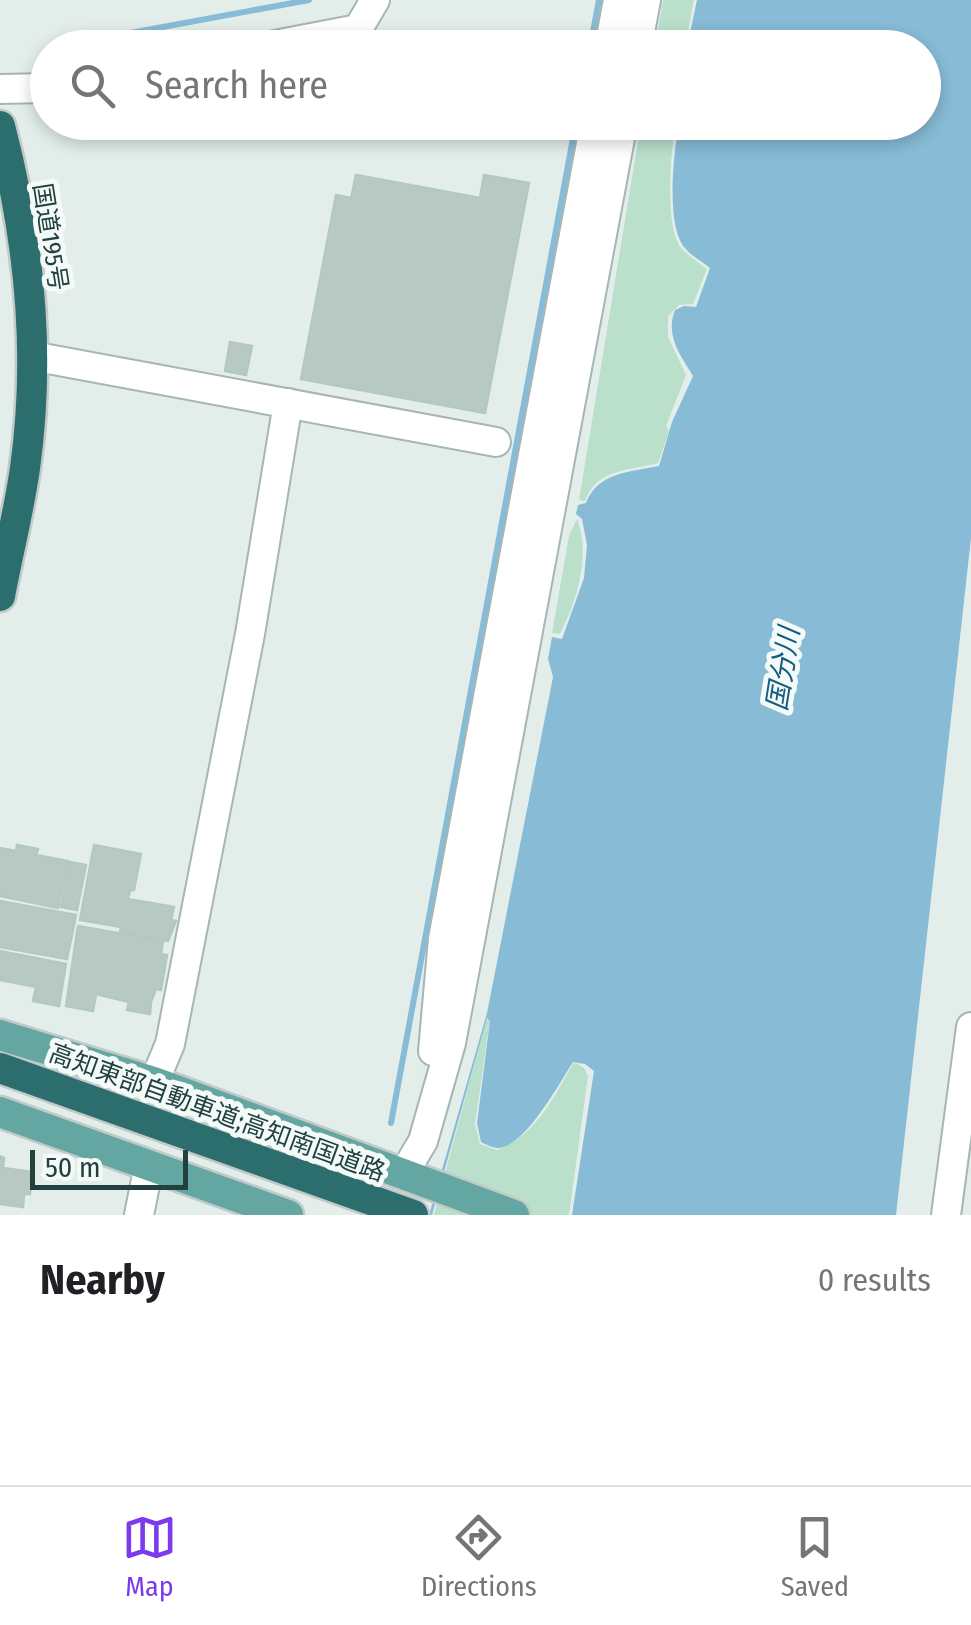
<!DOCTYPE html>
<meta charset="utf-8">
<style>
body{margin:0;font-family:"Fira Sans Condensed","Noto Sans JP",sans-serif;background:#f2f2f2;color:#202124}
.scale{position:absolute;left:30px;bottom:25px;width:158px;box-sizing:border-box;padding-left:10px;border:5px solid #21403e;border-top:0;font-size:28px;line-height:35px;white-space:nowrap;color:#21403e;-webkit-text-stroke:8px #f3faf8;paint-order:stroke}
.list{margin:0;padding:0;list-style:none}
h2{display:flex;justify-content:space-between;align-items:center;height:130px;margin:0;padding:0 40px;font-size:42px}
h2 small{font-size:32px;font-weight:400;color:#757577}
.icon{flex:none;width:55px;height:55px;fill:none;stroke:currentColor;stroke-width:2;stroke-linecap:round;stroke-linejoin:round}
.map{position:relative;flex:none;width:971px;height:1215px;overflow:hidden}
.search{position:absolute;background:#fff;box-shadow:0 5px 15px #0003;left:30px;right:30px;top:30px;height:110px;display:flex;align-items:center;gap:25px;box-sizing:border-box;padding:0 35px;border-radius:55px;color:#757577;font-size:38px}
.sheet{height:270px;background:#fff}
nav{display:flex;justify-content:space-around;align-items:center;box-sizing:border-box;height:140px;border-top:2px solid #e0e0e0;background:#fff;font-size:28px;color:#757577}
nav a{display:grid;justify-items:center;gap:5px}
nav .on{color:#7c3aed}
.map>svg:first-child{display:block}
.green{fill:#bae0cc}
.water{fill:#87bbd6}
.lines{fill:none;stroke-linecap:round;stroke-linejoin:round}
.stream{stroke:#87bbd6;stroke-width:6}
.building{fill:#b8c9c4;stroke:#b4c8c3;stroke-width:2.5}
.minor-casing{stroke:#a5b6b4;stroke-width:32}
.major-casing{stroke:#c1cac9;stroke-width:35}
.highway-casing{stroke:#c1cac9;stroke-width:35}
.minor{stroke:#fff;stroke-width:28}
.major{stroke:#64a6a1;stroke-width:30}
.highway{stroke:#2b6e6d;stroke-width:30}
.labels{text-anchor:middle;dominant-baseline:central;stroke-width:10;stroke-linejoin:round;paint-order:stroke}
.street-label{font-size:25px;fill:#21403e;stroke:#f3faf8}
.water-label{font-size:28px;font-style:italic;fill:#175b80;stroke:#f3faf8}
</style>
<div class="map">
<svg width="971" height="1215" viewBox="0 0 971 1215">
<rect width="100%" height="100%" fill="#e3eeeb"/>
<g class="green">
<path d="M663,0h31l-9,47h-30z"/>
<path d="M641,123h34c-3,28 -12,104 7,126 7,7 17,14 25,20l-14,35 -14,1 -11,11v21l18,38 -20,51 3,5 -11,32c-30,8 -62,6 -73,38l-6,-1z"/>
<path d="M577,519c14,36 0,81 -17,115l-8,-1 17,-97z"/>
<path d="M486,1020h4l-15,104 5,20 17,6c38,-13 58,-55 77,-88l10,6 4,8 -19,139h-135z"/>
</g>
<path class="water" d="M697,0h274v538l-75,677h-324l22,-144 -9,-7 -12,-2c-13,20 -49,87 -76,86 -3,0 -13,-4 -16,-6l-4,-19 13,-102 -3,-3 -55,197h-3l58,-202 66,-336 -5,-18 4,-22 10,2 22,-61 3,-33 -5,-26 -6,-5 2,-9 8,-2c12,-31 44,-31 73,-37l13,-44 21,-46c-13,-22 -28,-40 -18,-66l9,-4 12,1 14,-39c-7,-6 -19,-12 -25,-20 -20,-23 -11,-97 -6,-125l245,-1v-74l-237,-1z"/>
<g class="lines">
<g class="stream">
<path d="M49,48l260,-48"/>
<path d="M590,48l9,-48"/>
<path d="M391,1123l185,-1001"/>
</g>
</g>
<g class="building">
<path d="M356,175l124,23 4,-23 45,8 -44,230 -184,-34 35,-184 15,3z"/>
<path d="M230,342l22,4 -6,29 -21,-4z"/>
<path d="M17,845l21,4 -2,6 32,6 -10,47 -58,-12v-48l16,3z"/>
<path d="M94,845l47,9 -7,36h-4l-2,9 46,8 -3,13 5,1 -8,20 -48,-9 1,-5 -41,-7z"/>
<path d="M70,862l16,3 -9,45 -16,-3z"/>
<path d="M0,901l76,14 -9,44 -67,-12z"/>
<path d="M78,926l85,15 -2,13 6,1 -6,35 -5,-1 -5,13 -6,-2 6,3 -1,11 -23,-4 2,-8 -33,-8 -3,17 -27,-5z"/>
<path d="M0,951l66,13 -7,42 -26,-5 3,-14 -36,-7z"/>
<path d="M0,1156l4,2 -1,10 30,4 -3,22h-6l-1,13 -23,-3z"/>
</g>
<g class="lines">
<defs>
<g id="minor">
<path d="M259,48l99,-19 17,-29"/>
<path d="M609,48l9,-48"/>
<path d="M637,48l9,-48"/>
<path d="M0,89l48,-1"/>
<path d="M32,356l464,86"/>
<path d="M433,1051l10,-112 152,-817"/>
<path d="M154,1082l16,-38 80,-410 38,-231"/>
<path d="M403,1175l20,-34 28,-98 172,-921"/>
<path d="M139,1215l10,-50"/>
<path d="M946,1215l25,-188"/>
</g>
<g id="major">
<path d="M0,1035l154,47 360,133"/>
<path d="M0,1112l288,103"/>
</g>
<g id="highway">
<path d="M0,126c29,111 41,228 25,342 -6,43 -17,85 -25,128"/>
<path d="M0,1068l413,147"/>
</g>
</defs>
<use href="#minor" class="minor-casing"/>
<use href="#major" class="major-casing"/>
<use href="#highway" class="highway-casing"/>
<use href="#minor" class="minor"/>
<use href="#major" class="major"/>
<use href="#highway" class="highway"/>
</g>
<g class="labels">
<g class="street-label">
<text transform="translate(50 237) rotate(81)">国道195号</text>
<text transform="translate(217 1113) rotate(20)">高知東部自動車道;高知南国道路</text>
</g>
<g class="water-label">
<text transform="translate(783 669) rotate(-81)">国分川</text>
</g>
</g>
</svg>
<div class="scale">50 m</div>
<div class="search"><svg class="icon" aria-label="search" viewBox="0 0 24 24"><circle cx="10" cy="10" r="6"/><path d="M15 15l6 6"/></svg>Search here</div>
</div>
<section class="sheet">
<h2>Nearby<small>0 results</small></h2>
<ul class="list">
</ul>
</section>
<nav>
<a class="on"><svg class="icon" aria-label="map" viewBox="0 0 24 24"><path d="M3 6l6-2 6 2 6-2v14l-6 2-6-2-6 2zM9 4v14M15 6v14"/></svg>Map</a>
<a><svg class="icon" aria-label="directions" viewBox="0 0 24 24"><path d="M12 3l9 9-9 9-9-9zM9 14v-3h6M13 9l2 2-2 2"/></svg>Directions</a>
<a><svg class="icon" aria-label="saved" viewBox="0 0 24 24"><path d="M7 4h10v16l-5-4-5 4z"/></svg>Saved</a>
</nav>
